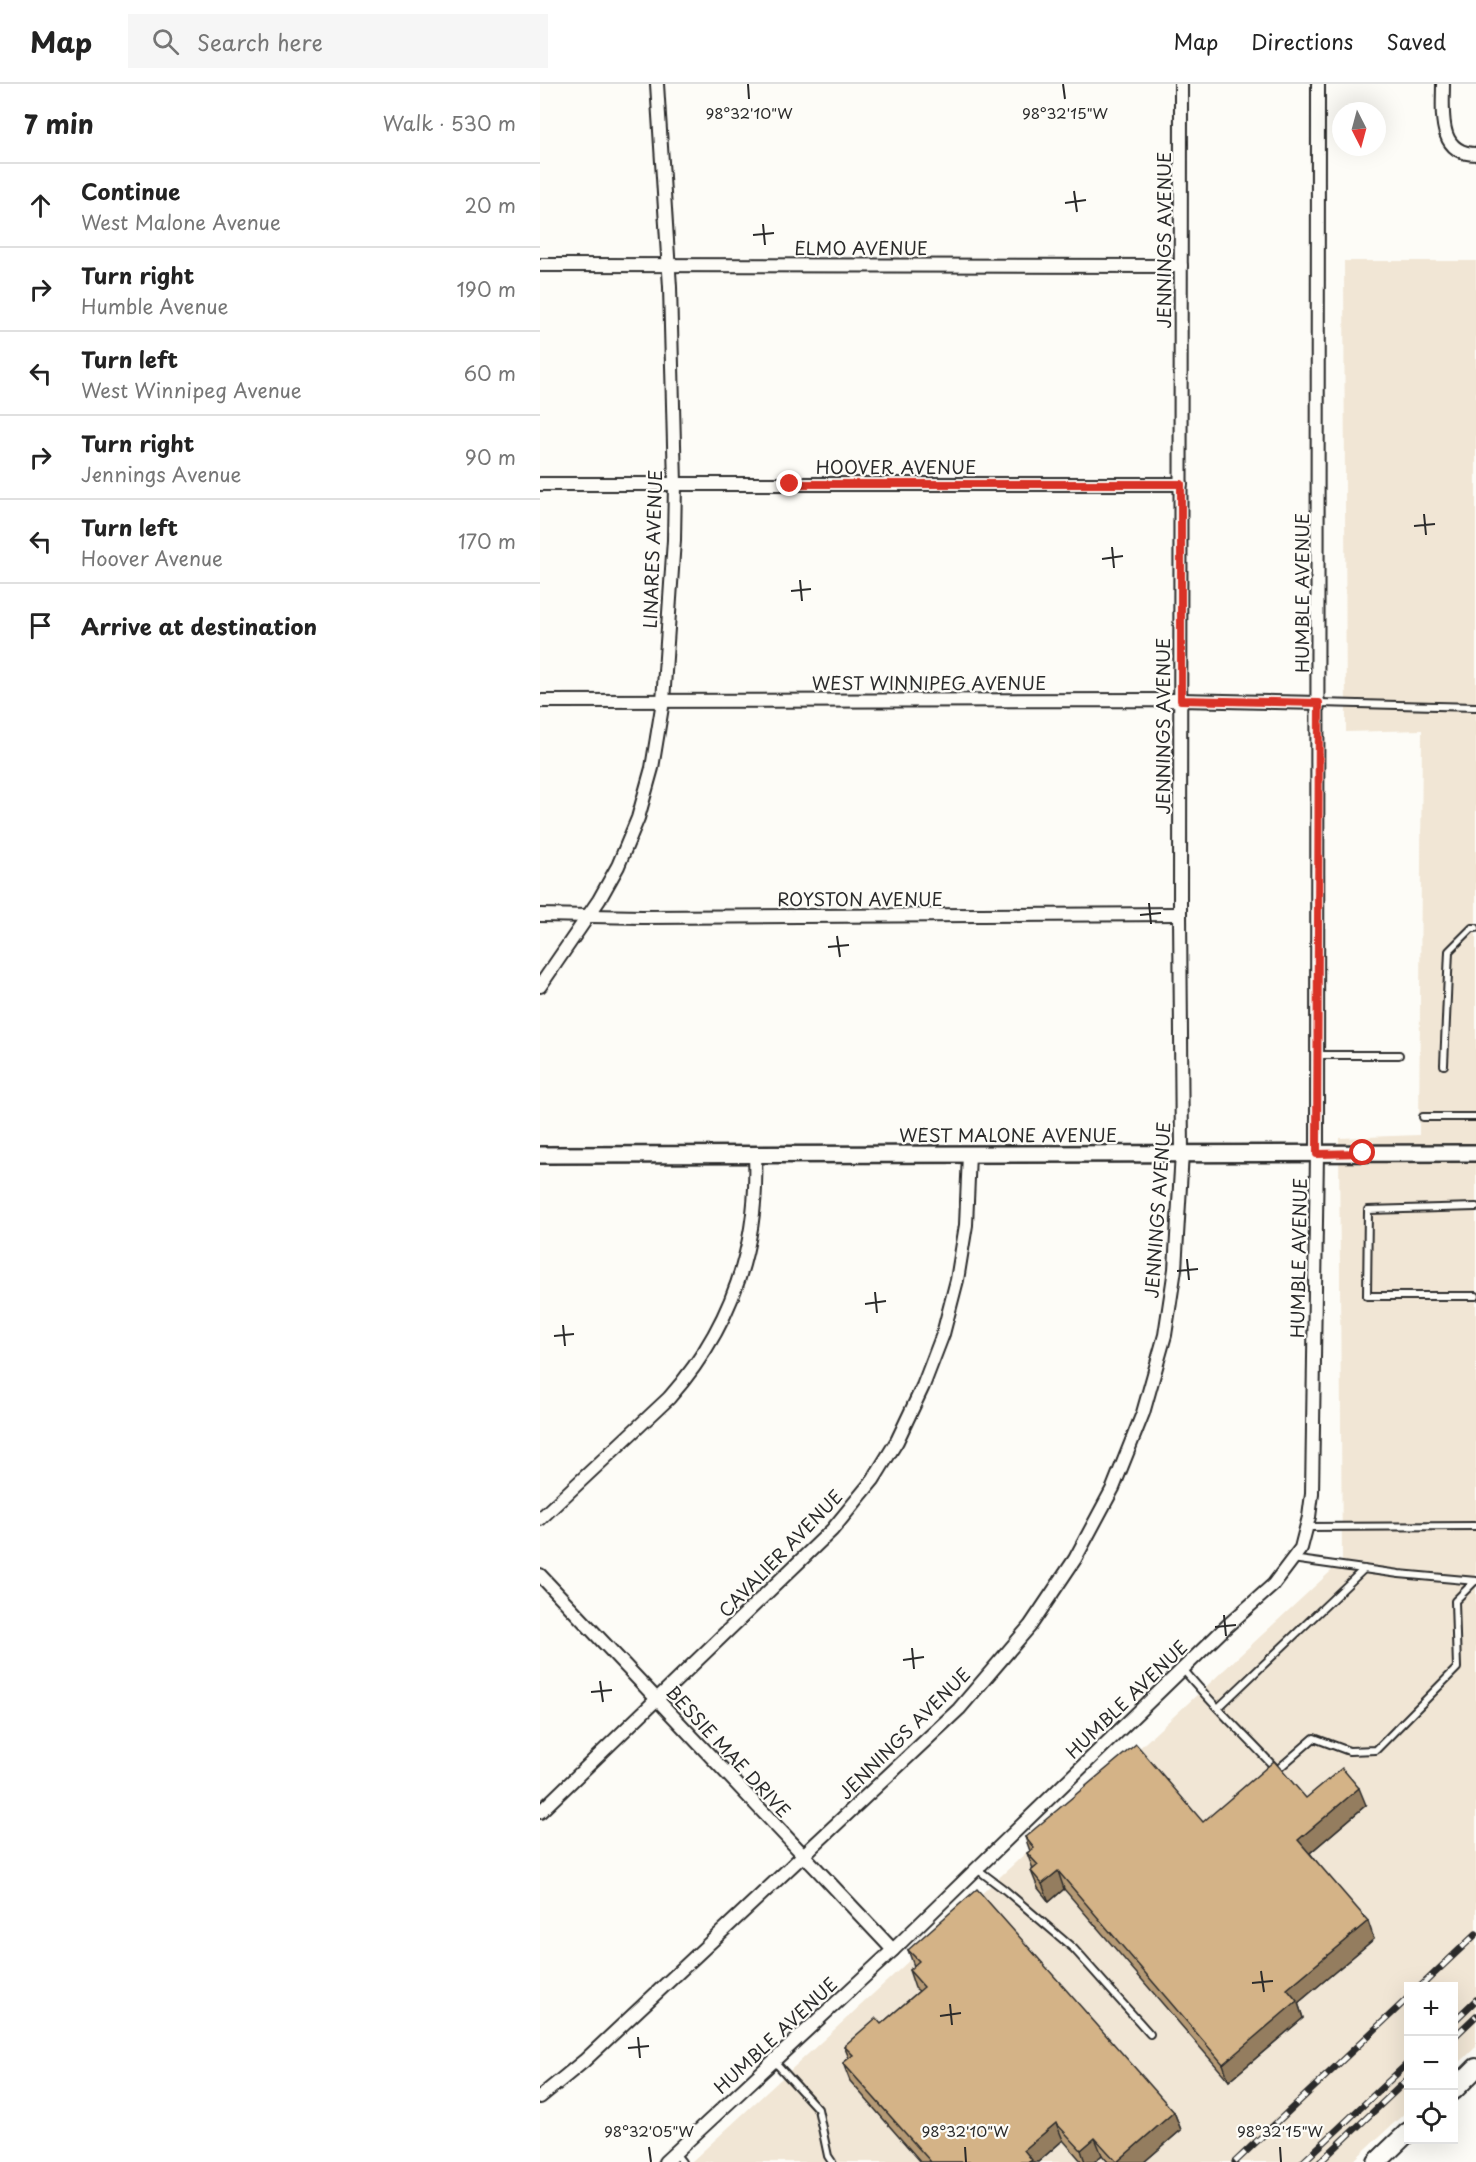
<!DOCTYPE html>
<meta charset="utf-8">
<style>
body{margin:0;font-family:"Playpen Sans",sans-serif;background:#f6f6f6;color:#222}
.controls{position:absolute;right:18px;bottom:18px;display:grid;overflow:hidden;border-radius:0px;box-shadow:0 6px 24px #0002}
.controls button{width:54px;height:54px;display:grid;place-items:center;padding:0;border:0;border-bottom:2px solid #e0e0e0;background:#fff;color:#222;font:30px sans-serif}
.compass{position:absolute;left:792px;top:18px;width:54px;height:54px;border-radius:50%;background:#fff;box-shadow:0 6px 24px #0002;rotate:174deg}
.stop{position:absolute;width:18px;height:18px;margin:-14px;border:4px solid #d93025;border-radius:50%;background:#fff}
.stop.end{background:#d93025;border-color:#fff;box-shadow:0 2px 6px #0008}
.list{margin:0;padding:0;list-style:none}
h2{display:flex;justify-content:space-between;align-items:center;height:78px;margin:0;padding:0 24px;font-size:26px}
h2 small{font-size:20px;font-weight:400;color:#767676}
.list li{display:grid;grid-template-columns:39px 1fr auto;gap:18px;align-items:center;box-sizing:border-box;height:84px;padding:0 24px;border-top:2px solid #e0e0e0}
.list b{display:block;font-size:22px;white-space:nowrap}
.list p{margin:0;font-size:20px;white-space:nowrap;color:#767676}
.list em{font-size:20px;font-style:normal;color:#767676}
.icon{flex:none;width:33px;height:33px;fill:none;stroke:currentColor;stroke-width:2;stroke-linecap:round;stroke-linejoin:round}
.map{position:relative;flex:none;width:936px;height:2078px;overflow:hidden}
header{display:flex;align-items:center;gap:36px;box-sizing:border-box;height:84px;padding:0 30px;background:#fff;border-bottom:2px solid #e0e0e0}
header strong{font-size:28px}
nav{display:flex;gap:33px;margin-inline-start:auto;font-size:21px}
.search{width:420px;height:54px;background:#f6f6f6;display:flex;align-items:center;gap:15px;box-sizing:border-box;padding:0 21px;border-radius:0px;color:#767676;font-size:22px}
main{display:flex}
aside{flex:1;background:#fff}
.map>svg:first-child{display:block}
.built{fill:#f1e6d5}
.lines{fill:none;stroke-linecap:round;stroke-linejoin:round}
.service-casing{stroke:#2b2b2b;stroke-width:10}
.minor-casing{stroke:#2b2b2b;stroke-width:16}
.tertiary-casing{stroke:#2b2b2b;stroke-width:20}
.secondary-casing{stroke:#2b2b2b;stroke-width:22}
.service{stroke:#fdfcf7;stroke-width:6}
.minor{stroke:#fdfcf7;stroke-width:12}
.tertiary{stroke:#fdfcf7;stroke-width:15}
.secondary{stroke:#fdfcf7;stroke-width:18}
.rail-casing{stroke:#2b2b2b;stroke-width:7}
.rail{stroke:#fdfcf7;stroke-width:4.5;stroke-dasharray:14;stroke-linecap:butt}
.wall{fill:#b69a74;stroke:#2b2b2b;stroke-width:1.5}
.shaded-wall{fill:#947d5e;stroke:#2b2b2b;stroke-width:1.5}
.building{fill:#d4b387;stroke:#2b2b2b;stroke-width:1.5}
.route{stroke:#d93025;stroke-width:8}
.ticks{fill:none;stroke:#2b2b2b;stroke-width:2}
.labels{text-anchor:middle;dominant-baseline:central;stroke-width:4.5;stroke-linejoin:round;paint-order:stroke}
.street-label{font-size:18px;fill:#2b2b2b;stroke:#fdfcf7}
.ticks-label{font-size:15px;text-anchor:middle;fill:#2b2b2b;stroke:#fdfcf7;stroke-width:4.5;stroke-linejoin:round;paint-order:stroke}
</style>
<header>
<strong>Map</strong>
<div class="search"><svg class="icon" aria-label="search" viewBox="0 0 24 24"><circle cx="10" cy="10" r="6"/><path d="M15 15l6 6"/></svg>Search here</div>
<nav><a>Map</a><a>Directions</a><a>Saved</a></nav>
</header>
<main>
<aside>
<h2>7 min<small>Walk · 530 m</small></h2>
<ul class="list">
<li><svg class="icon" aria-label="ahead" viewBox="0 0 24 24"><path d="M12 20V5M6 11l6-6 6 6"/></svg><div><b>Continue</b><p>West Malone Avenue</p></div><em>20 m</em></li>
<li><svg class="icon" aria-label="right" viewBox="0 0 24 24"><path d="M7 20v-9h11M14 6l5 5-5 5"/></svg><div><b>Turn right</b><p>Humble Avenue</p></div><em>190 m</em></li>
<li><svg class="icon" aria-label="left" viewBox="0 0 24 24"><path d="M17 20v-9H6M10 6l-5 5 5 5"/></svg><div><b>Turn left</b><p>West Winnipeg Avenue</p></div><em>60 m</em></li>
<li><svg class="icon" aria-label="right" viewBox="0 0 24 24"><path d="M7 20v-9h11M14 6l5 5-5 5"/></svg><div><b>Turn right</b><p>Jennings Avenue</p></div><em>90 m</em></li>
<li><svg class="icon" aria-label="left" viewBox="0 0 24 24"><path d="M17 20v-9H6M10 6l-5 5 5 5"/></svg><div><b>Turn left</b><p>Hoover Avenue</p></div><em>170 m</em></li>
<li><svg class="icon" aria-label="arrive" viewBox="0 0 24 24"><path d="M6 21V4h12l-3 4 3 4H6"/></svg><div><b>Arrive at destination</b></div></li>
</ul>
</aside>
<div class="map">
<svg width="936" height="2078" viewBox="0 0 936 2078">
<rect width="100%" height="100%" fill="#fdfcf7"/>
<filter id="ink" filterUnits="userSpaceOnUse"><feTurbulence type="fractalNoise" baseFrequency=".0167" numOctaves="2"/><feDisplacementMap in="SourceGraphic" scale="12" xChannelSelector="R" yChannelSelector="G"/><feConvolveMatrix kernelMatrix="1 2 1 2 8 2 1 2 1" color-interpolation-filters="sRGB"/></filter>
<g filter="url(#ink)">
<path class="built" d="M804,177h132v1786l-22,21v-82h-46v124l-56,52h-661l651,-601 -3,-423 80,-3 3,-405 -76,2z"/>
<g class="lines">
<defs>
<g id="service">
<path d="M779,619l157,4"/>
<path d="M777,971h82"/>
<path d="M904,981l5,-114 23,-23h4"/>
<path d="M883,1033h53"/>
<path d="M936,1123l-108,3 -1,86h109"/>
<path d="M767,1443l169,-1"/>
<path d="M752,1475l107,15 77,7"/>
<path d="M643,1585c29,36 63,67 94,101l37,-32 35,13 27,-1 81,-82 -2,-67 20,-20"/>
<path d="M678,1624l146,-139"/>
<path d="M437,1785l28,21 69,59 76,85"/>
<path d="M234,1977l44,48 10,47 4,6"/>
<path d="M135,2069l7,9"/>
</g>
<g id="minor">
<path d="M903,0c0,28 -6,70 33,70"/>
<path d="M0,181l641,1"/>
<path d="M0,400h641"/>
<path d="M0,617l641,-1 138,3"/>
<path d="M0,831l102,2 538,-3"/>
<path d="M0,902l59,-86 19,-34 20,-48 14,-50 11,-67 11,-161 1,-56 -5,-197 -13,-203"/>
<path d="M0,1435l129,-121c61,-69 90,-151 86,-243"/>
<path d="M0,1491l353,375"/>
<path d="M0,1728l292,-282 41,-50 24,-39 26,-55 20,-52 14,-54 9,-55 3,-71"/>
<path d="M0,2013l44,-36 375,-352 71,-83 45,-67 38,-71 30,-75 22,-78 10,-66 7,-116 -2,-239 1,-830"/>
<path d="M125,2078l228,-212 334,-324 46,-41 28,-37 8,-31 3,-23 5,-341 1,-1069"/>
</g>
<path id="tertiary" d="M0,1071l936,-2"/>
<g id="secondary">
<path d="M914,2006l22,-22"/>
<path d="M837,2078l31,-30"/>
</g>
</defs>
<use href="#service" class="service-casing"/>
<use href="#minor" class="minor-casing"/>
<use href="#tertiary" class="tertiary-casing"/>
<use href="#secondary" class="secondary-casing"/>
<use href="#service" class="service"/>
<use href="#minor" class="minor"/>
<use href="#tertiary" class="tertiary"/>
<use href="#secondary" class="secondary"/>
<defs>
<g id="rail">
<path d="M881,1902l55,-52"/>
<path d="M914,1937l22,-21"/>
<path d="M914,1953l22,-21"/>
<path d="M695,2078l173,-164"/>
<path d="M763,2078l105,-99"/>
<path d="M780,2078l88,-83"/>
</g>
</defs>
<use href="#rail" class="rail-casing"/>
<use href="#rail" class="rail"/>
</g>
<g class="wall">
<path d="M766,1714l60,7 -56,48 64,86 -76,64 5,15 -74,63 -165,-192 -15,13 -11,-14 -7,-17 2,-2 -6,-16 3,-2 -5,-14 178,-15z"/>
<path d="M368,1866l266,162 7,18 -37,32h-36l-6,-7 -8,7h-12l-19,-22 -25,22h-117l-71,-81 -7,-18 6,-5 -5,-12 37,-22 38,-33 -4,-3 -6,-18 5,-4z"/>
</g>
<g class="shaded-wall">
<path d="M819,1704l7,17 -61,52 -7,-17z"/>
<path d="M518,1787l6,18 -15,13 -7,-18z"/>
<path d="M828,1837l6,18 -76,64 5,15 -74,63 -6,-17 64,-75z"/>
<path d="M634,2028l7,18 -37,32h-27z"/>
<path d="M516,2039l7,17 -25,22h-10l-4,-12z"/>
<path d="M555,2054l7,17 -8,7h-9l-4,-12z"/>
</g>
<g class="building">
<path d="M596,1660l67,78 71,-61 32,37 36,-30 17,20 -61,52 70,81 -81,68 10,12 -74,63 -165,-193 -16,13 -11,-13 7,-6 -11,-12 7,-5 -9,-11z"/>
<path d="M437,1805l197,223 -57,50 -22,-24 -14,12 -25,-27 -32,27 8,10 -3,2h-98l-88,-99 10,-8 -9,-9 32,-28 5,6 43,-37 -15,-17 10,-9 -11,-11z"/>
</g>
</g>
<g class="lines" filter="url(#ink)">
<path class="route" d="M250,400h391v216l138,3 -2,451 46,-1"/>
</g>
<path class="ticks" d="M208,0l1,15M523,0l2,15M534,107l3,21M525,119l21,-3M223,140l2,21M213,151l21,-2M884,430l2,21M874,442l21,-2M572,463l2,21M562,475l21,-3M260,496l2,21M251,507l20,-2M609,819l2,21M600,831l21,-2M297,852l3,21M288,863l21,-2M647,1175l2,21M637,1187l21,-2M335,1208l2,21M325,1220l21,-3M23,1241l2,21M14,1252l20,-2M684,1531l2,21M675,1543l21,-2M372,1564l2,21M363,1576l21,-3M60,1597l3,21M51,1608l21,-2M721,1887l3,21M712,1899l21,-2M410,1920l2,21M400,1932l21,-3M98,1953l2,21M88,1964l21,-2M109,2063l2,15M425,2063l1,15M740,2063l1,15"/>
<g class="labels">
<g class="street-label">
<text transform="translate(623 156) rotate(-90)">JENNINGS AVENUE</text>
<text x="321" y="163">ELMO AVENUE</text>
<text x="356" y="382">HOOVER AVENUE</text>
<text transform="translate(112 465) rotate(-88)">LINARES AVENUE</text>
<text transform="translate(761 509) rotate(-90)">HUMBLE AVENUE</text>
<text x="389" y="598">WEST WINNIPEG AVENUE</text>
<text transform="translate(622 642) rotate(-90)">JENNINGS AVENUE</text>
<text x="320" y="814">ROYSTON AVENUE</text>
<text x="468" y="1050">WEST MALONE AVENUE</text>
<text transform="translate(617 1126) rotate(-86)">JENNINGS AVENUE</text>
<text transform="translate(758 1174) rotate(-89)">HUMBLE AVENUE</text>
<text transform="translate(240 1469) rotate(-46)">CAVALIER AVENUE</text>
<text transform="translate(586 1615) rotate(-44)">HUMBLE AVENUE</text>
<text transform="translate(364 1649) rotate(-45)">JENNINGS AVENUE</text>
<text transform="translate(189 1667) rotate(47)">BESSIE MAE DRIVE</text>
<text transform="translate(235 1951) rotate(-43)">HUMBLE AVENUE</text>
</g>
</g>
<g class="ticks-label">
<text x="209" y="35">98°32'10"W</text>
<text x="525" y="35">98°32'15"W</text>
<text x="109" y="2053">98°32'05"W</text>
<text x="425" y="2053">98°32'10"W</text>
<text x="740" y="2053">98°32'15"W</text>
</g>
</svg>
<div class="controls">
<button>+</button>
<button>−</button>
<button><svg class="icon" aria-label="locate" viewBox="0 0 24 24"><circle cx="12" cy="12" r="6"/><path d="M12 2v4M12 18v4M2 12h4M18 12h4"/></svg></button>
</div>
<svg class="compass" viewBox="-18 -18 36 36"><path d="M0-13l5 13h-10z" fill="#e53935"/><path d="M0 13l5-13h-10z" fill="#767676"/></svg>
<div class="stop" style="left:823px;top:1069px"></div>
<div class="stop end" style="left:250px;top:400px"></div>
</div>
</main>
